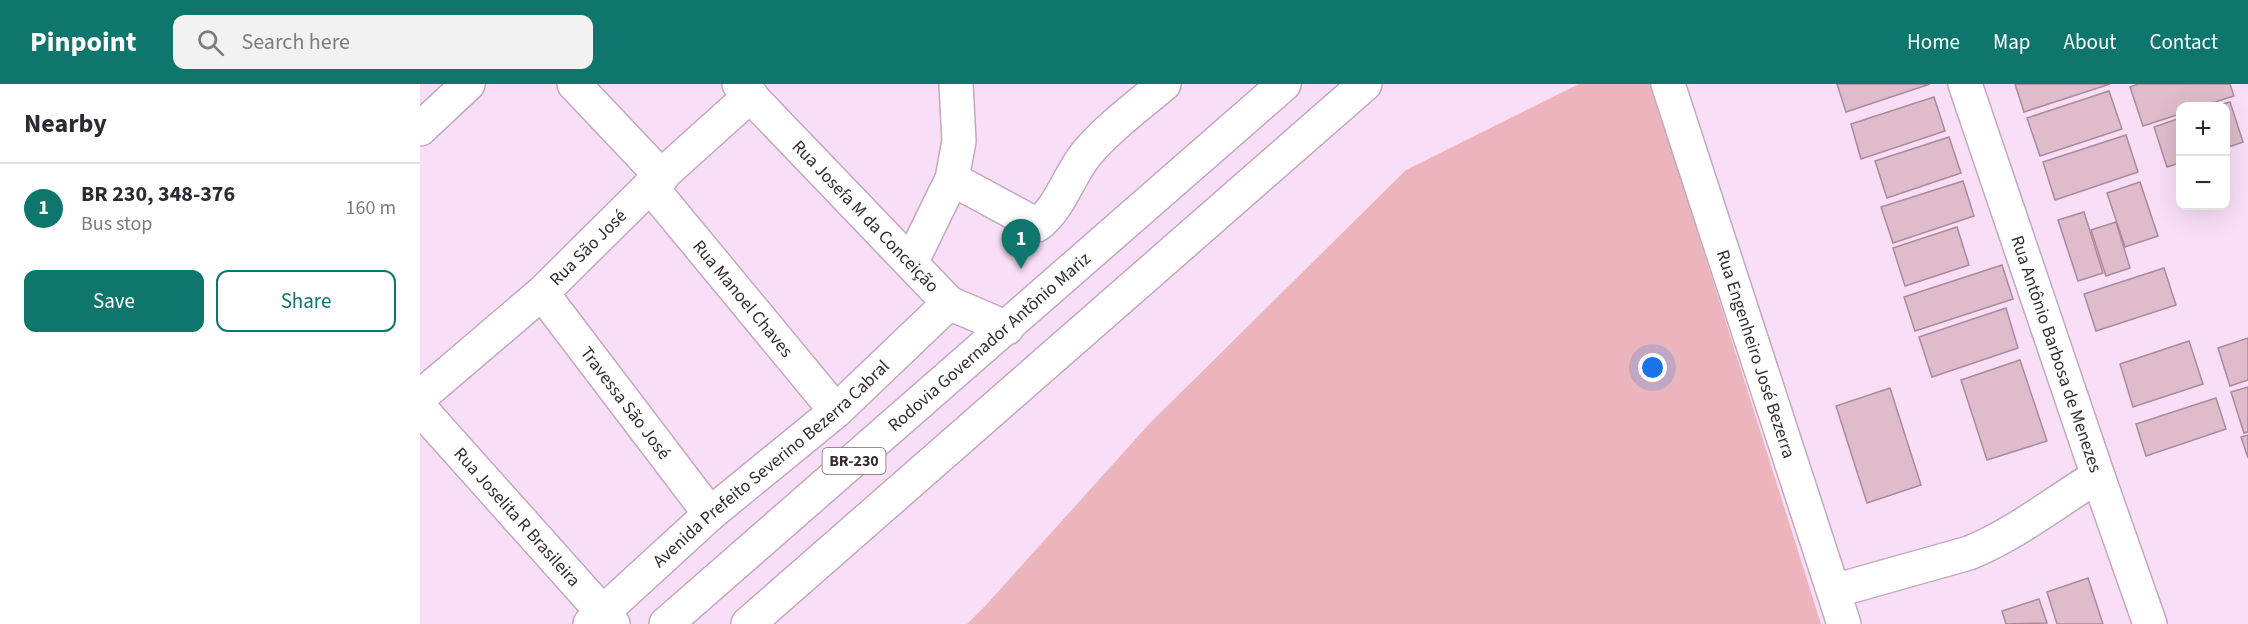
<!DOCTYPE html>
<meta charset="utf-8">
<style>
body{margin:0;font-family:"Source Sans 3",sans-serif;background:#f2f2f3;color:#2b2b33}
.controls{position:absolute;right:18px;top:18px;display:grid;overflow:hidden;border-radius:12px;box-shadow:0 6px 24px #0002}
.controls button{width:54px;height:54px;display:grid;place-items:center;padding:0;border:0;border-bottom:2px solid #e1e1e2;background:#fff;color:#2b2b33;font:30px sans-serif}
.you{position:absolute;left:1233px;top:284px;width:21px;height:21px;margin:-15px;border:4px solid #fff;border-radius:50%;background:#1a73e8;box-shadow:0 0 0 9px #1a73e833}
.badge{display:grid;place-items:center;width:39px;height:39px;border-radius:50%;background:#0f766e;color:#fff;font-size:20px;font-weight:700}
.pin{position:absolute;translate:-50% -50px;filter:drop-shadow(0 2px 3px #0008)}
.pin::after{content:'';position:absolute;top:32px;width:21px;height:18px;background:inherit;clip-path:polygon(0 0,100% 0,50% 100%)}
.list{margin:0;padding:0;list-style:none}
h2{display:flex;justify-content:space-between;align-items:center;height:78px;margin:0;padding:0 24px;font-size:26px}
h2 small{font-size:20px;font-weight:400;color:#7c7c81}
.list li{display:grid;grid-template-columns:39px 1fr auto;gap:18px;align-items:center;box-sizing:border-box;height:90px;padding:0 24px;border-top:2px solid #e1e1e2}
.list b{display:block;font-size:22px;white-space:nowrap}
.list p{margin:0;font-size:20px;white-space:nowrap;color:#7c7c81}
.list em{font-size:20px;font-style:normal;color:#7c7c81}
.actions{display:flex;gap:12px;padding:18px 24px}
.actions a{flex:1;padding:14px 0;border:2px solid #0f766e;border-radius:12px;text-align:center;font-size:21px;color:#0f766e}
.actions .main{background:#0f766e;color:#fff}
.icon{flex:none;width:33px;height:33px;fill:none;stroke:currentColor;stroke-width:2;stroke-linecap:round;stroke-linejoin:round}
.map{position:relative;flex:none;width:1828px;height:540px;overflow:hidden}
header{display:flex;align-items:center;gap:36px;box-sizing:border-box;height:84px;padding:0 30px;background:#0f766e;color:#fff}
header strong{font-size:28px}
nav{display:flex;gap:33px;margin-inline-start:auto;font-size:21px}
.search{width:420px;height:54px;background:#f2f2f3;display:flex;align-items:center;gap:15px;box-sizing:border-box;padding:0 21px;border-radius:12px;color:#7c7c81;font-size:22px}
main{display:flex}
aside{flex:1;background:#fff}
.map>svg:first-child{display:block}
.green{fill:#ecb5bb}
.building{fill:#dfbccc;stroke:#ab8a99;stroke-width:1.5}
.lines{fill:none;stroke-linecap:round;stroke-linejoin:round}
.minor-casing{stroke:#c2a8c0;stroke-width:36}
.highway-casing{stroke:#c2a8c0;stroke-width:36}
.minor{stroke:#fff;stroke-width:33}
.highway{stroke:#fff;stroke-width:33}
.labels{text-anchor:middle;dominant-baseline:central;stroke-width:5;stroke-linejoin:round;paint-order:stroke}
.shield{fill:#fff;stroke:#726b72;stroke-width:1.5}
.shield-label{font-size:16px;font-weight:bold;fill:#362c35}
.street-label{font-size:18px;fill:#362c35;stroke:#fff}
</style>
<header>
<strong>Pinpoint</strong>
<div class="search"><svg class="icon" aria-label="search" viewBox="0 0 24 24"><circle cx="10" cy="10" r="6"/><path d="M15 15l6 6"/></svg>Search here</div>
<nav><a>Home</a><a>Map</a><a>About</a><a>Contact</a></nav>
</header>
<main>
<aside>
<h2>Nearby<small></small></h2>
<ul class="list">
<li><span class="badge">1</span><div><b>BR 230, 348-376</b><p>Bus stop</p></div><em>160 m</em></li>
</ul>
<div class="actions"><a class="main">Save</a><a>Share</a></div>
</aside>
<div class="map">
<svg width="1828" height="540" viewBox="0 0 1828 540">
<rect width="100%" height="100%" fill="#f9def7"/>
<path class="green" d="M1159,0h72l170,540h-854l20,-20 163,-181 256,-253z"/>
<g class="building">
<path d="M1417,0h93l-84,28z"/>
<path d="M1595,0h95l-86,28z"/>
<path d="M1718,0h92l4,12 -32,10h-22v8l-37,12 -13,-39z"/>
<path d="M1689,7l13,38 -82,27 -13,-38z"/>
<path d="M1514,13l11,34 -84,28 -10,-35z"/>
<path d="M1810,18l13,40 -17,6v-42h-11z"/>
<path d="M1760,34v45l-13,4 -13,-40z"/>
<path d="M1706,51l12,37 -83,28 -12,-38z"/>
<path d="M1529,53l12,36 -74,25 -12,-37z"/>
<path d="M1543,97l11,35 -81,27 -12,-36z"/>
<path d="M1720,98l18,54 -33,11 -18,-54z"/>
<path d="M1664,128l19,61 -25,8 -20,-61z"/>
<path d="M1696,138l14,46 -24,8 -15,-46z"/>
<path d="M1537,143l12,38 -64,21 -12,-38z"/>
<path d="M1582,181l11,34 -98,32 -11,-34z"/>
<path d="M1744,184l12,37 -80,26 -12,-37z"/>
<path d="M1586,224l12,40 -86,29 -13,-40z"/>
<path d="M1828,254v42l-18,6 -12,-38z"/>
<path d="M1769,257l14,43 -70,23 -13,-43z"/>
<path d="M1600,276l27,81 -60,19 -26,-80z"/>
<path d="M1828,303v45l-4,1 -13,-41z"/>
<path d="M1470,304l31,97 -54,18 -31,-97z"/>
<path d="M1796,314l10,31 -80,27 -10,-32z"/>
<path d="M1828,351v23l-7,-21z"/>
<path d="M1668,494l15,46h-46l-10,-32z"/>
<path d="M1619,515l8,24 -41,1 -4,-13z"/>
</g>
<g class="lines">
<defs>
<g id="minor">
<path d="M154,0l88,93"/>
<path id="s1" d="M319,0l210,219 58,25"/>
<path id="s2" d="M1248,0l176,540"/>
<path id="s3" d="M1545,0l133,392 52,148"/>
<path d="M0,45l48,-45"/>
<path d="M532,95l85,46c24,-18 31,-49 50,-72 22,-26 51,-47 77,-69"/>
<path id="s4" d="M230,102l186,225"/>
<path d="M491,179l41,-84 7,-38 -3,-57"/>
<path id="s5" d="M122,209l168,221"/>
<path id="s6" d="M0,313l122,-104 108,-107 101,-91"/>
<path id="s7" d="M0,324l193,216"/>
<path d="M1414,507l135,-38c47,-19 86,-51 129,-77"/>
<path id="s8" d="M170,540l120,-110 126,-103 113,-108"/>
</g>
<g id="highway">
<path id="s9" d="M246,540l618,-540"/>
<path d="M328,540l617,-540"/>
</g>
</defs>
<use href="#minor" class="minor-casing"/>
<use href="#highway" class="highway-casing"/>
<use href="#minor" class="minor"/>
<use href="#highway" class="highway"/>
</g>
<g class="labels">
<rect class="shield" x="402.5" y="364" width="63" height="26" rx="4.5"/>
<g class="shield-label">
<text x="434" y="377">BR-230</text>
</g>
<g class="street-label">
<text stroke="none"><textPath href="#s1" startOffset="183">Rua Josefa M da Conceição</textPath></text>
<text stroke="none"><textPath href="#s6" startOffset="225">Rua São José</textPath></text>
<text stroke="none"><textPath href="#s4" startOffset="146">Rua Manoel Chaves</textPath></text>
<text stroke="none"><textPath href="#s9" startOffset="429">Rodovia Governador Antônio Mariz</textPath></text>
<text stroke="none"><textPath href="#s2" startOffset="284">Rua Engenheiro José Bezerra</textPath></text>
<text stroke="none"><textPath href="#s3" startOffset="285">Rua Antônio Barbosa de Menezes</textPath></text>
<text stroke="none"><textPath href="#s5" startOffset="138">Travessa São José</textPath></text>
<text stroke="none"><textPath href="#s8" startOffset="242">Avenida Prefeito Severino Bezerra Cabral</textPath></text>
<text stroke="none"><textPath href="#s7" startOffset="146">Rua Joselita R Brasileira</textPath></text>
</g>
</g>
</svg>
<div class="controls">
<button>+</button>
<button>−</button>
</div>
<div class="you"></div>
<div class="pin badge" style="left:601px;top:185px">1</div>
</div>
</main>
